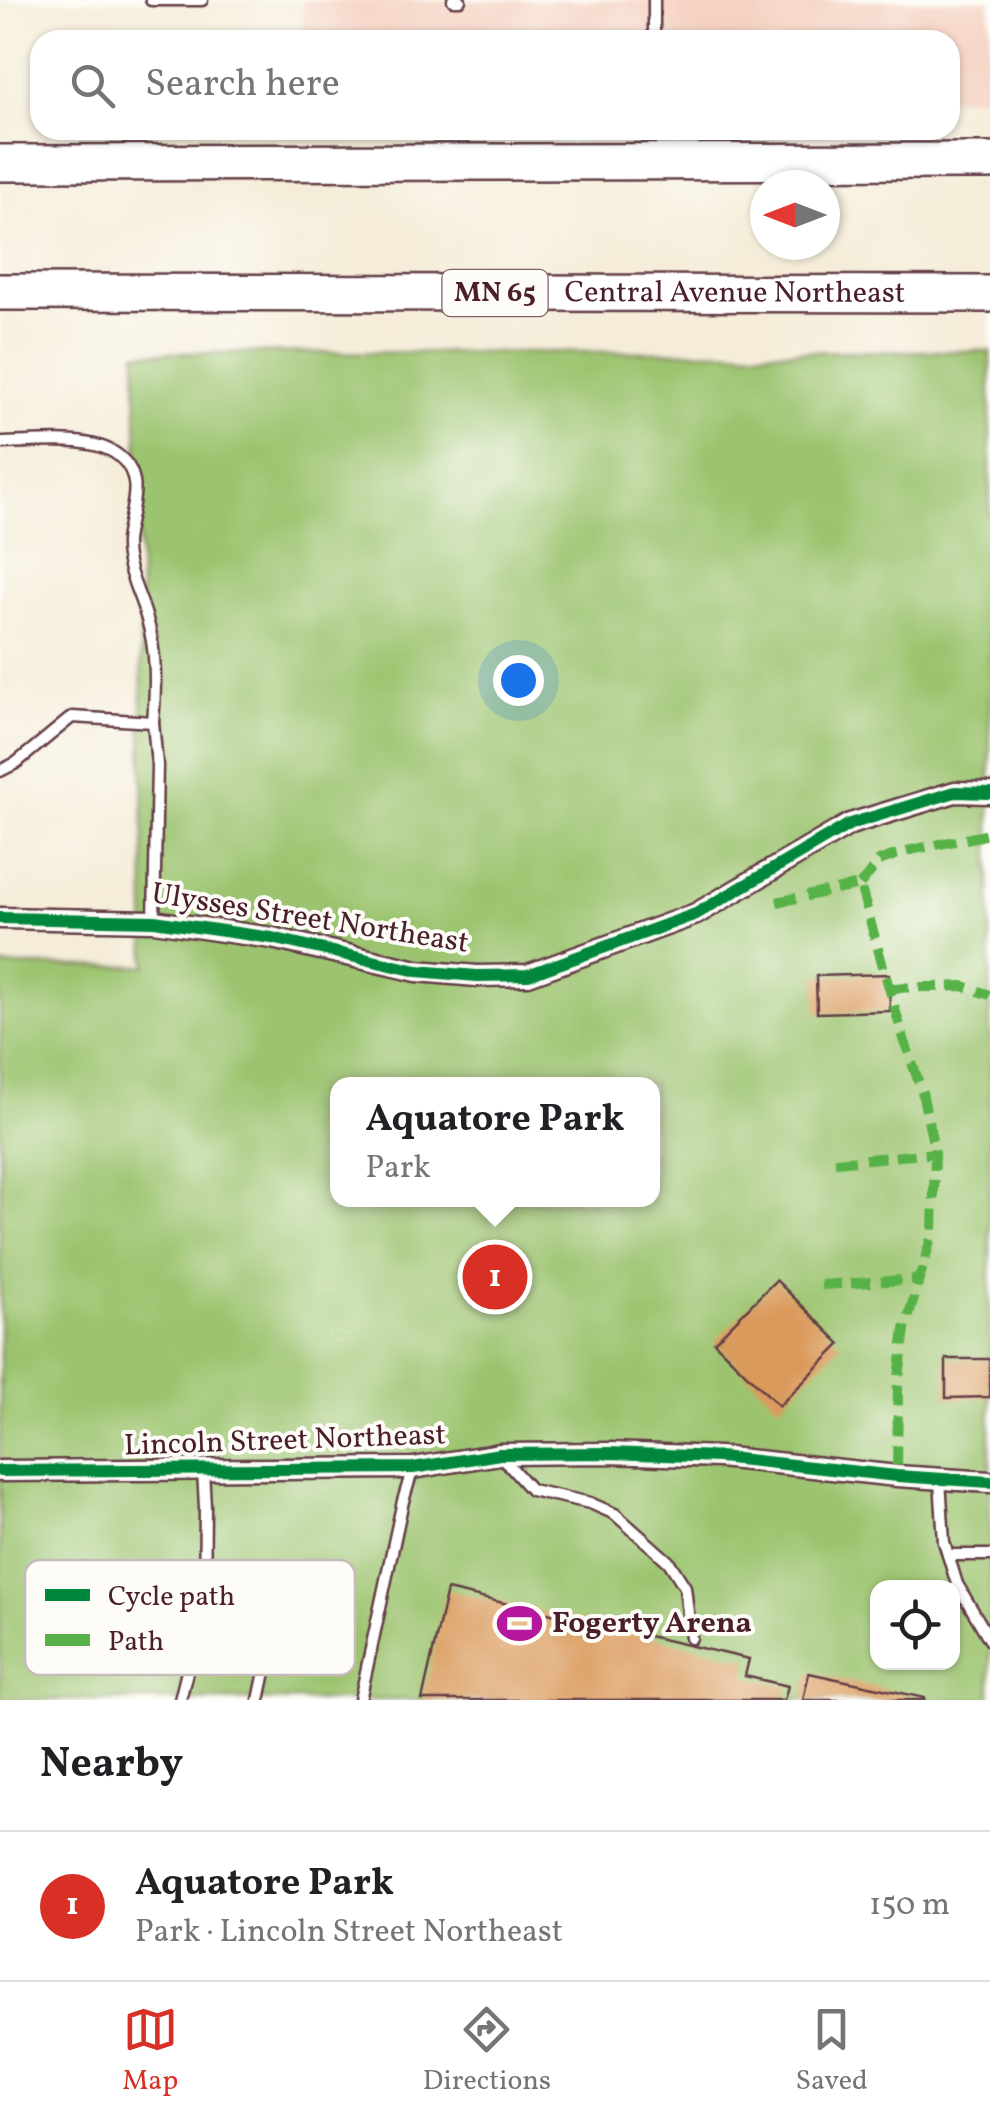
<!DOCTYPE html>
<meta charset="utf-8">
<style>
body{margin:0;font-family:Vollkorn,serif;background:#f6f6f6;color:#202124}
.controls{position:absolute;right:30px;bottom:30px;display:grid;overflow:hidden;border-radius:20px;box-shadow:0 2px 8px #0004}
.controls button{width:90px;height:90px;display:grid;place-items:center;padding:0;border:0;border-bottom:2px solid #e0e0e0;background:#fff;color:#202124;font:50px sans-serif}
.compass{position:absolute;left:750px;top:170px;width:90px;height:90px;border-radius:50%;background:#fff;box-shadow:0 2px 8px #0004;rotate:270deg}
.you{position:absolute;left:518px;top:680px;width:35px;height:35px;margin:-25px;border:8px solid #fff;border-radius:50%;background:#1a73e8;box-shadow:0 0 0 15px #1a73e833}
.badge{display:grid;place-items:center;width:65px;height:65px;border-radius:50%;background:#d93025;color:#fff;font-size:32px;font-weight:700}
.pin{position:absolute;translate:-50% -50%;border:5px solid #fff;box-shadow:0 2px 10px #0006}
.popup{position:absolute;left:330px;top:1077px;width:330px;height:130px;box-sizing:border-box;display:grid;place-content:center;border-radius:20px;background:#fff;filter:drop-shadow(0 2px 8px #0005);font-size:32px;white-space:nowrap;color:#757577}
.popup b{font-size:38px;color:#202124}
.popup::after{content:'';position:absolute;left:50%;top:100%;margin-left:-20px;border:20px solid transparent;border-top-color:#fff}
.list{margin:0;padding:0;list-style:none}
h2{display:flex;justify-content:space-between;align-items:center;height:130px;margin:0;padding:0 40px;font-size:42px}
h2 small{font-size:32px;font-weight:400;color:#757577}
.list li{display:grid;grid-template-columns:65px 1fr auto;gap:30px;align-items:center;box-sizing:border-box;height:150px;padding:0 40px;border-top:2px solid #e0e0e0}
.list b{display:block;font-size:38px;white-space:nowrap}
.list p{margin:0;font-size:32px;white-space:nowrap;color:#757577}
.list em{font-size:32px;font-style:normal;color:#757577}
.icon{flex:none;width:55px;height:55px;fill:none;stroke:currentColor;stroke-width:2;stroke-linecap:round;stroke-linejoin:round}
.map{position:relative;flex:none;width:990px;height:1700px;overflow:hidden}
.search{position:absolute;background:#fff;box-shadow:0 2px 8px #0004;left:30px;right:30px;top:30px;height:110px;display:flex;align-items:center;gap:25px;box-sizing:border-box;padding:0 35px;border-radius:30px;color:#757577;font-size:38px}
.sheet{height:280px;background:#fff}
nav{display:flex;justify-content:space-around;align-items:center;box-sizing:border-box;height:140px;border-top:2px solid #e0e0e0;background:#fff;font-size:28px;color:#757577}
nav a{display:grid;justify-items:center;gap:5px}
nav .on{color:#d93025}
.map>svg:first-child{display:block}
.built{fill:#f5d2c2}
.green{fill:#9cc470;stroke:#73724e;stroke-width:2.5;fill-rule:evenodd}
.building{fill:#da9a5c}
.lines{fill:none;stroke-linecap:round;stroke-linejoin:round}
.service-casing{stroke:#643e45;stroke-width:15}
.minor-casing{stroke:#643e45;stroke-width:25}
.trunk-casing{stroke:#643e45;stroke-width:40}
.service{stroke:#fff;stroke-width:10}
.minor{stroke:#fff;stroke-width:20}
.trunk{stroke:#fff;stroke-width:35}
.quiet{stroke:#57b146;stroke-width:10;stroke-dasharray:20 10;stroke-linecap:butt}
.cycleway-casing{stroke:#fdfcf7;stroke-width:19}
.cycleway{stroke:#00873e;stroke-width:12}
.labels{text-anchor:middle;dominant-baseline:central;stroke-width:8;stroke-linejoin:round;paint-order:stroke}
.shield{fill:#fdfcf7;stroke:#806168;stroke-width:2.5}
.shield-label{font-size:28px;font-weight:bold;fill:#4a1f2b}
.street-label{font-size:30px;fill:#4a1f2b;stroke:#fdfcf7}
.poi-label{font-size:30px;font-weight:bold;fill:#4a1f2b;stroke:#fdfcf7;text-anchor:start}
.key{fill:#fdfcf7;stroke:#c7baba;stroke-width:2.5}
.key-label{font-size:28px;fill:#4a1f2b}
</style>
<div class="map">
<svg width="990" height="1700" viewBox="0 0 990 1700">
<rect width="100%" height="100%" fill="#fdfcf7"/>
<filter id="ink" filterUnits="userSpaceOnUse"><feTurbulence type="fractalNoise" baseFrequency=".01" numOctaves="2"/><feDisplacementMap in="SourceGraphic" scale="20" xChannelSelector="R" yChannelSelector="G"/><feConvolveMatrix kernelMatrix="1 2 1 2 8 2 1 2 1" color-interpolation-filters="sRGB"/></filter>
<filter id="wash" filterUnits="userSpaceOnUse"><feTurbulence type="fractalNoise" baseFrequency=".0048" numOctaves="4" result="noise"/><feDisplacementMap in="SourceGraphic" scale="40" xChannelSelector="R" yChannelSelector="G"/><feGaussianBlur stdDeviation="2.25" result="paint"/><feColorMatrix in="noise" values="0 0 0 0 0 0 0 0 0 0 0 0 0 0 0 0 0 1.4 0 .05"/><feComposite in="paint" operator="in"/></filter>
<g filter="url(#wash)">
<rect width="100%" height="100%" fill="#f5edd9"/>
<path class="built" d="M303,0h687v97l-40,1v-58h-647z"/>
<path class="green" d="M990,351v1349h-990v-734h146l-10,-613zM338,1084h314v116h-314zM878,1588h74v74h-74z"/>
<g id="blocks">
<g class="building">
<path d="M889,974l1,37 -73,2 -1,-37z"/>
<path d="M776,1280l65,64 -62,62 -65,-64z"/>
<path d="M946,1359h44v38l-44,1z"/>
<path d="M447,1590l302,69 -4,17 43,10 -4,14h-362z"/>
<path d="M809,1673l116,25v2h-122z"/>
</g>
</g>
</g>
<g filter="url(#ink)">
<use href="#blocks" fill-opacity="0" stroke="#643e45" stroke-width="2.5"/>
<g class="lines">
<defs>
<g id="service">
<path d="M151,0h51"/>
<path d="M453,0h7"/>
<path d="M654,33v-33"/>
<path d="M0,443c34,0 92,-9 119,13 29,24 9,57 7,86 -1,26 13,50 20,74 11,34 10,70 7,106"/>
<path d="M0,771l16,-8 56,-46 81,5 4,43 -3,156"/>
<path d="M500,1455l31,35 59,13 25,11 54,48 16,25 6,51"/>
<path d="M940,1480l4,62 13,42 33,56"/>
<path d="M948,1555h42"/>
<path d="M205,1583l69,15 4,13 -19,89"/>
<path d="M180,1700l24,-97 1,-96 -2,-37"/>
<path d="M360,1700l43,-199 10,-33"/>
</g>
<g id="minor">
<path d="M0,918l154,3 118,17 145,33 60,5 51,-1 168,-61 154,-90 105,-32 35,1"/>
<path d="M0,1471l413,-3 87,-14 109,-1 110,4 178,19 93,6"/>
</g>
<g id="trunk">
<path d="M0,163l990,-2"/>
<path id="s1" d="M0,292l990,2"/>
</g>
</defs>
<use href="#service" class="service-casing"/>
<use href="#minor" class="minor-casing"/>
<use href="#trunk" class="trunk-casing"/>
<use href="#service" class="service"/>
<use href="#minor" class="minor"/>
<use href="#trunk" class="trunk"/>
<g class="quiet">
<path d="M860,885l19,-24 27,-10 84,-17"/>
<path d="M777,902l83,-17 41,145 21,62 13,61 -2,78 -28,98 -7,57 -1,90"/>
<path d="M889,988l74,-2 27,9"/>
<path d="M835,1162l100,-9"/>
<path d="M821,1285l99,-6"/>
</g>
<defs>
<g id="cycleway">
<path d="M0,918l154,3 118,17 145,33 60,5 51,-1 168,-61 154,-90 105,-32 35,1"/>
<path d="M0,1471l413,-3 87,-14 109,-1 110,4 178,19 93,6"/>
</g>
</defs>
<use href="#cycleway" class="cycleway-casing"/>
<use href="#cycleway" class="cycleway"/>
</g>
</g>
<defs>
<symbol id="stadium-bare" viewBox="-9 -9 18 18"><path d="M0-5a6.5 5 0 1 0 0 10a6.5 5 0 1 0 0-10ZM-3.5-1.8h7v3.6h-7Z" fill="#b5179e" stroke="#fdfcf7" stroke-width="2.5" paint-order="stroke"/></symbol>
</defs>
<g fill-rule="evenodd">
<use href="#stadium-bare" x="488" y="1592" width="63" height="63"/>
</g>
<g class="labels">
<rect class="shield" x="442.5" y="270" width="105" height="46" rx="8"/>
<g class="shield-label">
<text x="495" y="293">MN 65</text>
</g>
<g class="street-label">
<text stroke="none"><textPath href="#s1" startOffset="735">Central Avenue Northeast</textPath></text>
<text transform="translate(310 919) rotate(9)">Ulysses Street Northeast</text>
<text transform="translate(285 1441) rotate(-2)">Lincoln Street Northeast</text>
</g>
<g class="poi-label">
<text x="552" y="1624">Fogerty Arena</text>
</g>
</g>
<rect x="25" y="1560" width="330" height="115" rx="15" class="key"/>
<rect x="45" y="1589" width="45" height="12" fill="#00873e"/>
<rect x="45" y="1634" width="45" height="12" fill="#57b146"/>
<g class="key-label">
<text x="108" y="1605">Cycle path</text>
<text x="108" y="1650">Path</text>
</g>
</svg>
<div class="controls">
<button><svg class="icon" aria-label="locate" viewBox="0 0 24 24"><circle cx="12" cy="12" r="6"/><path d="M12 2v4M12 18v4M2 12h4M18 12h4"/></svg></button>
</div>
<svg class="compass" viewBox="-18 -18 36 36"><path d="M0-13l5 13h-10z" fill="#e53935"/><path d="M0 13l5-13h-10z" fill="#757577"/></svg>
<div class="you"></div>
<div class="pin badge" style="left:495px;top:1277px">1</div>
<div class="popup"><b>Aquatore Park</b>Park</div>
<div class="search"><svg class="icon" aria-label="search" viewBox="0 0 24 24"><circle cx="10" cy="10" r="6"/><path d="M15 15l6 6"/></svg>Search here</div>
</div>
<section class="sheet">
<h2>Nearby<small></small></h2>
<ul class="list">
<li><span class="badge">1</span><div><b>Aquatore Park</b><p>Park · Lincoln Street Northeast</p></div><em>150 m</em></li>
</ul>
</section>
<nav>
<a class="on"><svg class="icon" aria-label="map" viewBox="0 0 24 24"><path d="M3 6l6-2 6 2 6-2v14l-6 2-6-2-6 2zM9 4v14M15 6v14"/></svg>Map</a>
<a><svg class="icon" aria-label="directions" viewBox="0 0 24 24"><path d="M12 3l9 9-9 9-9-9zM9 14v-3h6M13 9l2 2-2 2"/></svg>Directions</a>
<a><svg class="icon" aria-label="saved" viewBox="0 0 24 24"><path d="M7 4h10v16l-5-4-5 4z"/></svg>Saved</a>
</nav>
